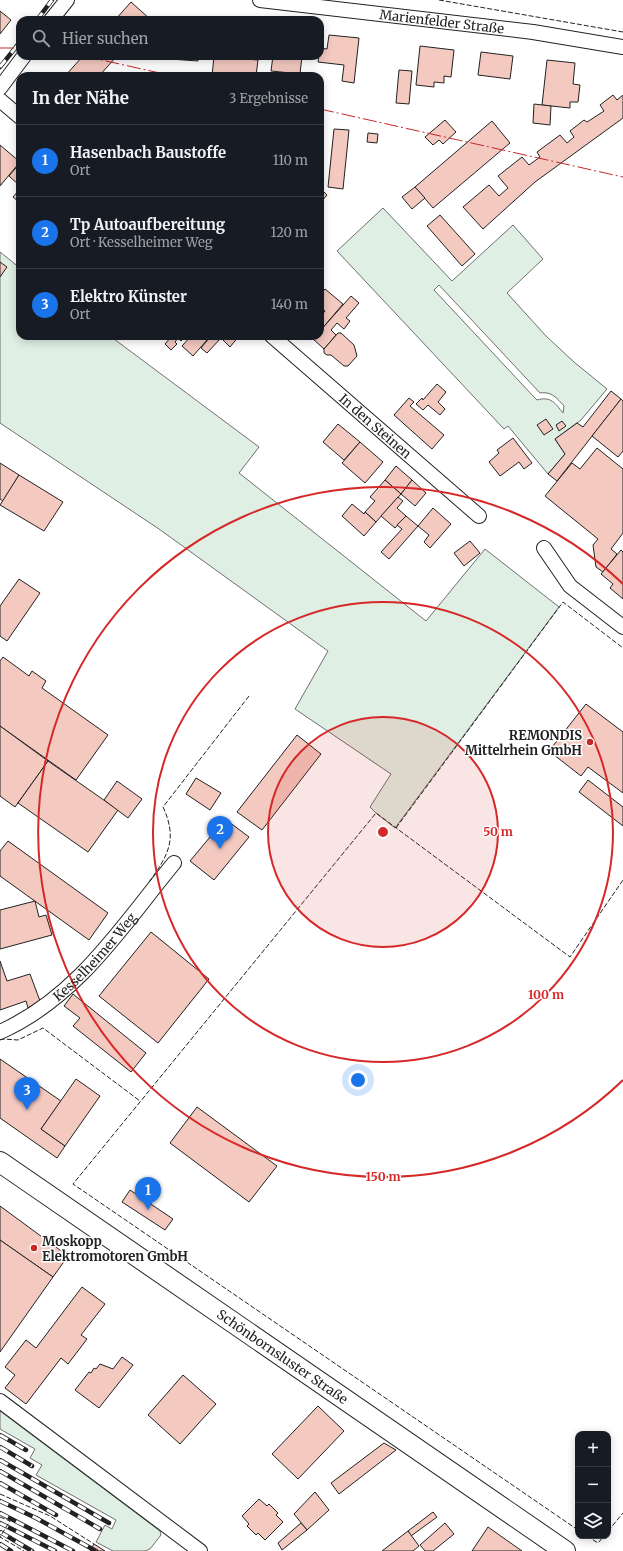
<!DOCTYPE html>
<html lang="de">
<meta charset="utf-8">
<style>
body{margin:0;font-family:Merriweather,serif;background:#20242c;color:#f1f3f6}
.controls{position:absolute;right:12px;bottom:12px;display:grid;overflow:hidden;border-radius:8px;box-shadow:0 2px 10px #0003}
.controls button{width:36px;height:36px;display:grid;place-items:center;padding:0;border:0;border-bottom:1px solid #363941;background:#171b24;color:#f1f3f6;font:20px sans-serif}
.you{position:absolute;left:358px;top:1080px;width:14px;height:14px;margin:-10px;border:3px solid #fff;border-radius:50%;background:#1a73e8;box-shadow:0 0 0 6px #1a73e833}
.badge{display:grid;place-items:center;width:26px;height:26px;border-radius:50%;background:#1a73e8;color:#fff;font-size:13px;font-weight:700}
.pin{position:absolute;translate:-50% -33px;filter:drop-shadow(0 1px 2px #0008)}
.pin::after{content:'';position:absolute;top:21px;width:14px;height:12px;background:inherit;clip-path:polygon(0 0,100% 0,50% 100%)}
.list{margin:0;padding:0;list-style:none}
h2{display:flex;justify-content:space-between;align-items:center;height:52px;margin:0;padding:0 16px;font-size:17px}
h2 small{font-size:13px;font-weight:400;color:#9ea1a6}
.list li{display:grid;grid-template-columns:26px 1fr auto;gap:12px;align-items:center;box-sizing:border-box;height:72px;padding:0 16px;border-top:1px solid #363941}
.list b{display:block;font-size:15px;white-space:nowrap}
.list p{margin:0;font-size:13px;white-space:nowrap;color:#9ea1a6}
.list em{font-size:13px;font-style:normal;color:#9ea1a6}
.icon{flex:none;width:22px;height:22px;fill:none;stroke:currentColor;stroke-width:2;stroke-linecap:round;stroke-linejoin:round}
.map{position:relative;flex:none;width:623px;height:1551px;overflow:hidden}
.search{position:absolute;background:#171b24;box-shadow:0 2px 10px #0003;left:16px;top:16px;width:308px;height:44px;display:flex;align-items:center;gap:10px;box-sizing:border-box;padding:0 14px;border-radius:12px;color:#9ea1a6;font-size:15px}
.panel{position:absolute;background:#171b24;box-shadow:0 2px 10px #0003;left:16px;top:72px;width:308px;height:268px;border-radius:12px}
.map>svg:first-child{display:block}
.green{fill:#e0efe3;stroke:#6f6f6f;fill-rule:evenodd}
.building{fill:#f3c9c0;stroke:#222}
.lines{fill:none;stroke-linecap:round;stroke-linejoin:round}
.street-casing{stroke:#222;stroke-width:16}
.secondary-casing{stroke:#222;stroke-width:22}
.street{stroke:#fff;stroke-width:14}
.secondary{stroke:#fff;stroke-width:20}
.rail-casing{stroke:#222;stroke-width:4.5}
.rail{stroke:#fff;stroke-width:3;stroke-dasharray:9;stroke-linecap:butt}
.fence{stroke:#222;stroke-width:1;stroke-dasharray:5 2;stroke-linecap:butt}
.power{stroke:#c62828;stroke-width:1;stroke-dasharray:14 3 2 3;stroke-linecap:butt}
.ring{fill:none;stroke:#d62828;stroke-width:2}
.poi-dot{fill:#c62828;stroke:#fff;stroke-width:1.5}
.labels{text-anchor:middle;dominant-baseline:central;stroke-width:3;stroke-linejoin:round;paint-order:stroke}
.street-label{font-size:13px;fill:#222;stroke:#fff}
.poi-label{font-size:13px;font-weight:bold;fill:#222;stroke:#fff;text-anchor:end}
.centre{fill:#d62828;stroke:#fff;stroke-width:2}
.ring-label{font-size:12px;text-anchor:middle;font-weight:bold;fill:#d62828;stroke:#fff;stroke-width:3;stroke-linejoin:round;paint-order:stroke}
</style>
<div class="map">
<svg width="623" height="1551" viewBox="0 0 623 1551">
<rect width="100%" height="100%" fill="#fff"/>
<g class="green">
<path d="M383,208l69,73 61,-56 30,34 -36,34 39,43 28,26 33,27 -26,31 -26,19 10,15 -17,20 -40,-48 -4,3 -167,-178zM439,285l101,108c11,-2 17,5 24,13l-1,7c-8,-10 -12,-17 -26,-13l-3,-3 -100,-107z"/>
<path d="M0,252l20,16v68h90l149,111 -20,26 187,148 59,-72 74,58 -164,221 -19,-15 -6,-6 21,-33 -96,-65 33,-58 -169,-122 -159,-106z"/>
<path d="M0,1411l160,120 1,4 -11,14 -5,2h-32l-17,-9 9,-17 7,4 4,-9 -80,-45 6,-10 -12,-7 5,-9 -35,-20z"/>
</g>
<g class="building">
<path d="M131,2l19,17 -1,1h-34z"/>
<path d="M0,11l11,9 -11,14z"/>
<path d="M329,35l30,3 -5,45 -12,-2 2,-16 -26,-3 2,-14 7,1z"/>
<path d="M420,46l34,4 -3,27 -7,-1v7l-10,-1v5l-18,-2z"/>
<path d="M481,52l32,4 -3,23 -32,-4z"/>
<path d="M83,56h34l-18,20h-34z"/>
<path d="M170,56h29l-1,5 -28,-2z"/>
<path d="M214,56l44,4 -2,16h-44z"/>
<path d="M273,56h29l-2,18 -29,-3z"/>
<path d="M547,60l28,3 -2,21 7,1 -2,17h-8v6l-28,-3z"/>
<path d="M399,70l13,1 -3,33 -13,-1z"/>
<path d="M613,95l4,5 6,-5v23l-88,64 -52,47 -20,-22 26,-22 10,11 9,-8 -10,-12 24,-19 7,8 11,-8 -3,-5 23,-17 7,8 7,-6 -4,-6 14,-11 3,2 17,-11 -4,-6z"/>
<path d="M534,104l17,2 -1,19 -17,-2z"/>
<path d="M445,120l11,12 -13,12 -4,-4 -6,5 -8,-8z"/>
<path d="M492,121l18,22 -77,65 -18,-21z"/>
<path d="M334,129l15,1 -6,59 -15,-2z"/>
<path d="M368,133l10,1 -1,9 -10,-1z"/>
<path d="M0,145l20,17 -20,24z"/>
<path d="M20,163v23l-11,-10z"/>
<path d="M415,187l10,11 -13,11 -10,-12z"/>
<path d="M320,188l7,7 -7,8z"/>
<path d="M20,189v14l-7,-6z"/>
<path d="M440,215l35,39 -13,12 -35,-40z"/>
<path d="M0,262l7,5 -7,10z"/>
<path d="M325,289l18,15 -23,27v-14l5,-6 -5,-4v-12z"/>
<path d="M351,296l8,7 -13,15 4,3 -6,8 -7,-6 -6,7 5,5 -12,14 -11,-10 3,-3h4v-5z"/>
<path d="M338,333h3l13,12 3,11 -9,10h-4l-13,-11h-4l-3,-2v-4z"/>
<path d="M172,336h14l-5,5 -3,-3 -3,4 2,2 -6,6 -6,-6z"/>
<path d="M191,336h12l4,4 -14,16 -11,-10z"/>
<path d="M211,336h28l-9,11 -9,-9 -14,15 -6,-5z"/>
<path d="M437,384l9,8 -8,10 7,7 -5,6 -12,-10 -5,5 -7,-6 6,-6 1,2z"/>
<path d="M611,391l10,8 -64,82 -9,-7 17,-20 -10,-15 22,-16 6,4z"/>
<path d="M409,398l5,4 -4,4 34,29 -12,14 -38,-34z"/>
<path d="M621,399l2,2v50l-5,6 -26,-21z"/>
<path d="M546,419l7,10 -9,6 -7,-10z"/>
<path d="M562,421l4,5 -7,5 -3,-6z"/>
<path d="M338,424l22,18 -16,18 -21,-18z"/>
<path d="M513,438l19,25 -8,6 -5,-7 -19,14 -11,-14 10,-9 -2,-3z"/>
<path d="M360,442l23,20 -18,21 -23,-20z"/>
<path d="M597,448l26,21v64l-12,16 6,5 -14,18 -7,-5 -3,-22 5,-6 -53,-43 27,-33 8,6z"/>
<path d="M0,463l19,12 -16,26 -3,-2z"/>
<path d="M396,466l16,14 -11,14 -16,-14z"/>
<path d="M19,475l44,27 -19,29 -44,-26z"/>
<path d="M385,480l16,14 -25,28 -11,-10 10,-11 -5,-4z"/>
<path d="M412,480l14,13 -11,13 -14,-12z"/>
<path d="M398,497l5,4 -6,7 9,8 -11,12 -14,-12z"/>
<path d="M352,504l12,10 1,-2 11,10 -12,14 -22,-20z"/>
<path d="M433,508l18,16 -21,24 -6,-6 5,-7 -11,-9z"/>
<path d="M406,516l12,10 -29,33 -8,-7 21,-23 -5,-4z"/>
<path d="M470,541l10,12 -16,13 -10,-13z"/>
<path d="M621,550l2,2v47l-13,-11 3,-4 -12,-10z"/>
<path d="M19,579l21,14 -33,48 -7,-5v-30z"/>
<path d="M3,657l26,19 3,-5 14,10 -4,7 66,47 -32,45 -76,-54v-65z"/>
<path d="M586,704l37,28v61l-35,-26 -7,9 -32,-25z"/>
<path d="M0,726l48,35 -33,46 -15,-11z"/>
<path d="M297,735l24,19 -59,76 -25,-18z"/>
<path d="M48,761l70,49 -30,42 -70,-49z"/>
<path d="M196,778l25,15 -11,17 -24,-16z"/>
<path d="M588,780l35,27v19l-44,-34z"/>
<path d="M117,781l25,18 -14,19 -24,-18z"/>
<path d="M225,819l24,18 -35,43 -24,-19z"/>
<path d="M8,841l100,72 -19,27 -89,-64v-25z"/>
<path d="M35,901l4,16 7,-2 6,20 -52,14v-39z"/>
<path d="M151,932l58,47 -51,64 -59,-47z"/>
<path d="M0,961l7,20 23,-7 10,27 -12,7 -2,-7 -26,9z"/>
<path d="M73,994l73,59 -15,19 -58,-46 7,-8 -16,-12z"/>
<path d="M0,1059l61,42 -20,28 24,17 -8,12 -57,-40z"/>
<path d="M76,1079l24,17 -35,50 -24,-17z"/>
<path d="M197,1107l80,59 -28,36 -79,-59z"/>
<path d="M130,1190l43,29 -8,11 -43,-28z"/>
<path d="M0,1206l68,50 -15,21 -53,-37z"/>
<path d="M0,1240l53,37 -53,75z"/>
<path d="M82,1287l23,17 -24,31 6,4 -19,25 -7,-6 -35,46 -21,-16 10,-13 -10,-8 21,-27 10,8z"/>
<path d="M122,1357l11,8 -34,43 -24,-18 14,-18 2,1 3,-5 2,1 4,-5 13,5z"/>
<path d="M183,1375l33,29 -36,40 -32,-29z"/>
<path d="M318,1406l26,25 -46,48 -26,-25z"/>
<path d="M384,1443l12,7 -57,44 -8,-11z"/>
<path d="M315,1492l14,18 -22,20 -13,-16z"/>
<path d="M259,1499l8,7 2,-2 9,9 -2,2 7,7 -18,18 -7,-7 -2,2 -9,-9 2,-2 -7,-8z"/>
<path d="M433,1512l4,5 -26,19 -3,-5z"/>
<path d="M301,1523l6,7 -25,20 -4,-7z"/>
<path d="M445,1523l9,11 -21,17h-8l-5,-6z"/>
<path d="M488,1527l34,24h-50z"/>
<path d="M408,1531l11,15 -6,5h-31z"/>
<path d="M94,1544l11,7h-15z"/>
</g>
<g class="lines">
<defs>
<g id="street">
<path id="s1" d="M260,0l273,32 90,15"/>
<path d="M51,20l16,-20"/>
<path d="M0,88l24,-32"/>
<path d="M0,100l20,17"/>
<path id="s2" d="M272,336l207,180"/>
<path d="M544,548l26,38 53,41"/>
<path id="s3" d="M0,1032c78,-35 122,-106 174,-169"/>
<path d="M0,1401l200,150"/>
</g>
<g id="secondary">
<path id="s4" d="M0,1162l565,389"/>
</g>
</defs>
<use href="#street" class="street-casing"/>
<use href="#secondary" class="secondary-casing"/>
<use href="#street" class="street"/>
<use href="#secondary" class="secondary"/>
<defs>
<g id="rail">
<path d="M37,20l15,-20"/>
<path d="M0,67l20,-25"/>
<path d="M0,1435l26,15"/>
<path d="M0,1447l32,19"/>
<path d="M0,1460l109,63"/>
<path d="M0,1471l100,58"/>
<path d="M0,1483l56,32"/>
<path d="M0,1501l36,17 60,33"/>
<path d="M0,1513l73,38"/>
<path d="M0,1523l55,28"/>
<path d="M0,1532l32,19"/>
<path d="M0,1544l11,7"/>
</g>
</defs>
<use href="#rail" class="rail-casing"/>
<use href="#rail" class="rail"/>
<g class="fence">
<path d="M439,0l184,32"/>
<path d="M396,828l167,-226 60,46"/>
<path d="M149,882c19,-26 29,-43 14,-75l86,-111"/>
<path d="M0,1040l3,-1 15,1 25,-12 97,73"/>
<path d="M0,1494l50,22 44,28"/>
<path d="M0,1517l10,4 -10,16 24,14"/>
<path d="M578,1530l-505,-346 303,-371 194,144 53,-77"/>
<path d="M608,1531l15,-18"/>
<path d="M587,1536l11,7 6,-7"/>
</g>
<g class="power">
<path d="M0,48h20"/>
<path d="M84,56l89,20"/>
<path d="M320,109l303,68"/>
</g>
</g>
<circle cx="383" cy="832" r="115" fill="#d62828" fill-opacity=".12"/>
<g class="ring">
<circle cx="383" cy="832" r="115"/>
<circle cx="383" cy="832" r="230"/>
<path d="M623 1080A345 345 0 1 1 623 584"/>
</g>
<g class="poi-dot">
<circle cx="590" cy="742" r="4"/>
<circle cx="34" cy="1248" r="4"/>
</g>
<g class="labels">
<g class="street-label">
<text stroke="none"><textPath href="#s1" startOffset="183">Marienfelder Straße</textPath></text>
<text stroke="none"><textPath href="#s2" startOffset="137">In den Steinen</textPath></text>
<text stroke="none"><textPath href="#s3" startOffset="122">Kesselheimer Weg</textPath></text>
<text stroke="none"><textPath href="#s4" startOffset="343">Schönbornsluster Straße</textPath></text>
</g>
<g class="poi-label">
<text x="582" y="735">REMONDIS<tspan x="582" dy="15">Mittelrhein GmbH</tspan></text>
<text x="42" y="1241" text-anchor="start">Moskopp<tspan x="42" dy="15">Elektromotoren GmbH</tspan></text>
</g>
</g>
<circle cx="383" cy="832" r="6" class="centre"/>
<g class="ring-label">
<text x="498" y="836">50 m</text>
<text x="546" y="999">100 m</text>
<text x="383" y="1181">150 m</text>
</g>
</svg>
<div class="controls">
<button>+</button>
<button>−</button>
<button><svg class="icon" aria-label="layers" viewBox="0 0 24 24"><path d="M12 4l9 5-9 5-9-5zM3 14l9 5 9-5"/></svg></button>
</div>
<div class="you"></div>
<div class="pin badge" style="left:148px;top:1210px">1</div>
<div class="pin badge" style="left:220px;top:849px">2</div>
<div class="pin badge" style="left:27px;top:1110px">3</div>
<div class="search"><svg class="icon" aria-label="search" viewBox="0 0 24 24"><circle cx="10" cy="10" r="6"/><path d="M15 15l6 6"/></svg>Hier suchen</div>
<section class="panel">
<h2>In der Nähe<small>3 Ergebnisse</small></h2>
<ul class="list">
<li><span class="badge">1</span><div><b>Hasenbach Baustoffe</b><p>Ort</p></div><em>110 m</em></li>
<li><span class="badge">2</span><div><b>Tp Autoaufbereitung</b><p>Ort · Kesselheimer Weg</p></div><em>120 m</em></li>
<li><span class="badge">3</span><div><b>Elektro Künster</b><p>Ort</p></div><em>140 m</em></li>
</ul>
</section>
</div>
